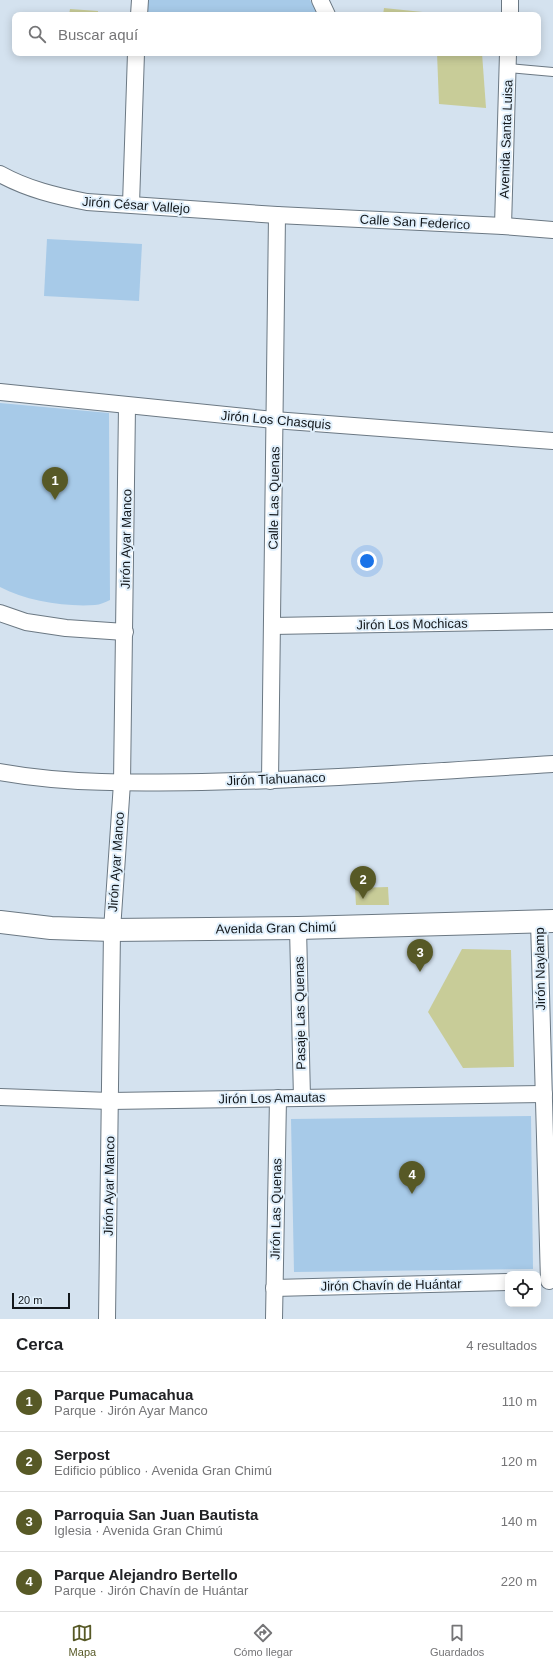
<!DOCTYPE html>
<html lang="es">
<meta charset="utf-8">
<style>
body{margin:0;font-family:Arial,sans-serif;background:#f6f6f6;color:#202124}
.controls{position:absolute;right:12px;bottom:12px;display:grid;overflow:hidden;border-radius:8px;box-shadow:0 2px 10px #0003}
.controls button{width:36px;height:36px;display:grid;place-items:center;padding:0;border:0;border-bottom:1px solid #e0e0e0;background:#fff;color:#202124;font:20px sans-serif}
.scale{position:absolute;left:12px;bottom:10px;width:58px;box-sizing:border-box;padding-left:4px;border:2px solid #12171b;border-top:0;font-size:11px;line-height:14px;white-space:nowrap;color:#12171b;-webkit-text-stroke:3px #e1f0fc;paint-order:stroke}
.you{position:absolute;left:367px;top:561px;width:14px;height:14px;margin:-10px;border:3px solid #fff;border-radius:50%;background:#1a73e8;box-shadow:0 0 0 6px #1a73e833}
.badge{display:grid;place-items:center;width:26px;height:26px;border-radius:50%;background:#575926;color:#fff;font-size:13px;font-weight:700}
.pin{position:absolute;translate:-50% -33px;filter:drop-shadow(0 1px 2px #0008)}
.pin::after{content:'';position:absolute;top:21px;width:14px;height:12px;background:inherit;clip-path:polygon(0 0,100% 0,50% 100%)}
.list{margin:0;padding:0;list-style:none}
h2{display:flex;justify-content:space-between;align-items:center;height:52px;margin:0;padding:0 16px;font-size:17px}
h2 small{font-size:13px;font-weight:400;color:#757577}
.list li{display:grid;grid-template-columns:26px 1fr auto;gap:12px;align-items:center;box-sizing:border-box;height:60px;padding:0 16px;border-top:1px solid #e0e0e0}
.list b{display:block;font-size:15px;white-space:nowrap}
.list p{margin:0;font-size:13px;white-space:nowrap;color:#757577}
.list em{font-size:13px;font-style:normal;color:#757577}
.icon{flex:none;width:22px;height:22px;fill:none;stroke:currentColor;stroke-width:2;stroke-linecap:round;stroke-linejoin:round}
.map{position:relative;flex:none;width:553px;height:1319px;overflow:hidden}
.search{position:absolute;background:#fff;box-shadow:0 2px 10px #0003;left:12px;right:12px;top:12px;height:44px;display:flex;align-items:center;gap:10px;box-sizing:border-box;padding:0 14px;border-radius:8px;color:#757577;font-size:15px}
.sheet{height:292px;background:#fff}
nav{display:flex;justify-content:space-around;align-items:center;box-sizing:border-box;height:56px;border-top:1px solid #e0e0e0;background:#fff;font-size:11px;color:#757577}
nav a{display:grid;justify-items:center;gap:2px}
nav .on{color:#575926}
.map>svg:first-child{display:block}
.green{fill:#a7cae8}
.building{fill:#c8cc98}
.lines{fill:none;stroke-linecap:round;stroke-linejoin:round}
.lane-casing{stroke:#6b7883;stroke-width:10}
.street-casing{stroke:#6b7883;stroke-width:18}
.secondary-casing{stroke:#6b7883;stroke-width:24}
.lane{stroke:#fff;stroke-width:8}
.street{stroke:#fff;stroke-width:16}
.secondary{stroke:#fff;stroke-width:22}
.labels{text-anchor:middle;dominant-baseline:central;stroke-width:4;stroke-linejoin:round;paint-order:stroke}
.street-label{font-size:13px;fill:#12171b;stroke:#e1f0fc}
</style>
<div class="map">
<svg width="553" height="1319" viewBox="0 0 553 1319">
<rect width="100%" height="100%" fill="#d4e2ef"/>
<g class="green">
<path d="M146,0h164l6,11 -2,4h-170z"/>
<path d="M47,239l95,5 -3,57 -95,-5z"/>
<path d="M0,403l109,10 1,187c-5,2 -10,5 -15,5 -30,2 -69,-4 -95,-18z"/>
<path d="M531,1116l2,153 -239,3 -3,-153z"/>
</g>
<g class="building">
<path d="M384,8l58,6v1h-59z"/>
<path d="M70,9l28,2v4h-29z"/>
<path d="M437,53h45l4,55 -47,-4z"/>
<path d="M388,887l1,18h-33l-1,-17z"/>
<path d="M462,949l49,1 3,117 -51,1 -35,-56z"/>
</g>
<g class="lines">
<defs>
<path id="lane" d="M508,68l45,4"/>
<g id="street">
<path d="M320,0l7,15"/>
<path d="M139,15l1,-15"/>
<path d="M510,15v-15"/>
<path d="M0,174c27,15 56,22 87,28l190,13 226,11 50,4"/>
<path d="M131,204l5,-151"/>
<path d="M503,226l5,-173"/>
<path d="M0,392l274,28 279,21"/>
<path d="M0,613l26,9 40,6 59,4"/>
<path d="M272,626l281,-5"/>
<path d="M0,772c67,12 135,11 202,10 117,-2 234,-11 351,-18"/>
<path d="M270,781l7,-566"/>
<path d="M539,921l10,360"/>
<path d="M298,928l4,170"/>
<path d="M0,1097l110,4 434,-7"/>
<path d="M274,1288l234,-6"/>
<path d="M107,1319l5,-389 10,-147 5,-377"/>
<path d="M274,1319l4,-221"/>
</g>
<path id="secondary" d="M0,922l51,6 61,2 186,-2 255,-7"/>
</defs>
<use href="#lane" class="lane-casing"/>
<use href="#street" class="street-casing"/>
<use href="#secondary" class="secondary-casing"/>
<use href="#lane" class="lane"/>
<use href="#street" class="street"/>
<use href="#secondary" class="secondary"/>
</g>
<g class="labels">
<g class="street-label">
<text transform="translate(506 139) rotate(-88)">Avenida Santa Luisa</text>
<text transform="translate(136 205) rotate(4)">Jirón César Vallejo</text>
<text transform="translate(415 222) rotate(3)">Calle San Federico</text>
<text transform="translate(276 420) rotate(5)">Jirón Los Chasquis</text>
<text transform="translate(274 498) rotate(-89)">Calle Las Quenas</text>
<text transform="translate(126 539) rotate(-89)">Jirón Ayar Manco</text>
<text transform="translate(412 624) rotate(-1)">Jirón Los Mochicas</text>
<text transform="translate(276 779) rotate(-2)">Jirón Tiahuanaco</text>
<text transform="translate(116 862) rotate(-86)">Jirón Ayar Manco</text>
<text transform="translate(276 928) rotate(-1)">Avenida Gran Chimú</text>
<text transform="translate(540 969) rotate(-91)">Jirón Naylamp</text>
<text transform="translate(300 1013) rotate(-91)">Pasaje Las Quenas</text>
<text transform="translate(272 1098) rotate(-1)">Jirón Los Amautas</text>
<text transform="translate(109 1186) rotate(-89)">Jirón Ayar Manco</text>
<text transform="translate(276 1209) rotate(-89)">Jirón Las Quenas</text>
<text transform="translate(391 1285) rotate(-1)">Jirón Chavín de Huántar</text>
</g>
</g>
</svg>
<div class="controls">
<button><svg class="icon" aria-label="locate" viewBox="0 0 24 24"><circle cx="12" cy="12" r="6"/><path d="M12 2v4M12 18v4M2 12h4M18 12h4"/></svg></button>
</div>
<div class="scale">20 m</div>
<div class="you"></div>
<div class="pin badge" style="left:55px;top:500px">1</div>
<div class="pin badge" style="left:363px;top:899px">2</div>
<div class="pin badge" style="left:420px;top:972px">3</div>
<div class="pin badge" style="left:412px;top:1194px">4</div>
<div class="search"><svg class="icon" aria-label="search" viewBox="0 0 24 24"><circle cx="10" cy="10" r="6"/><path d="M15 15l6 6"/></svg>Buscar aquí</div>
</div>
<section class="sheet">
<h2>Cerca<small>4 resultados</small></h2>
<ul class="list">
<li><span class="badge">1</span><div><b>Parque Pumacahua</b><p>Parque · Jirón Ayar Manco</p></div><em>110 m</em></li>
<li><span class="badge">2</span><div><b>Serpost</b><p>Edificio público · Avenida Gran Chimú</p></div><em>120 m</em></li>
<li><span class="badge">3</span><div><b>Parroquia San Juan Bautista</b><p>Iglesia · Avenida Gran Chimú</p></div><em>140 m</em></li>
<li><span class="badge">4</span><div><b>Parque Alejandro Bertello</b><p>Parque · Jirón Chavín de Huántar</p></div><em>220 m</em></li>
</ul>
</section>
<nav>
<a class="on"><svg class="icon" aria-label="map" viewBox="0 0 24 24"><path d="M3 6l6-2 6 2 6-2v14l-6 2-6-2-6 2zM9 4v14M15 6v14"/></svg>Mapa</a>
<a><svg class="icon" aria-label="directions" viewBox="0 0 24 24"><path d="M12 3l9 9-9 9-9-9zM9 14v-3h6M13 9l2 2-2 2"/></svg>Cómo llegar</a>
<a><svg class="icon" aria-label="saved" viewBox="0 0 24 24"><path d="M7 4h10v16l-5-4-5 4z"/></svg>Guardados</a>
</nav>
